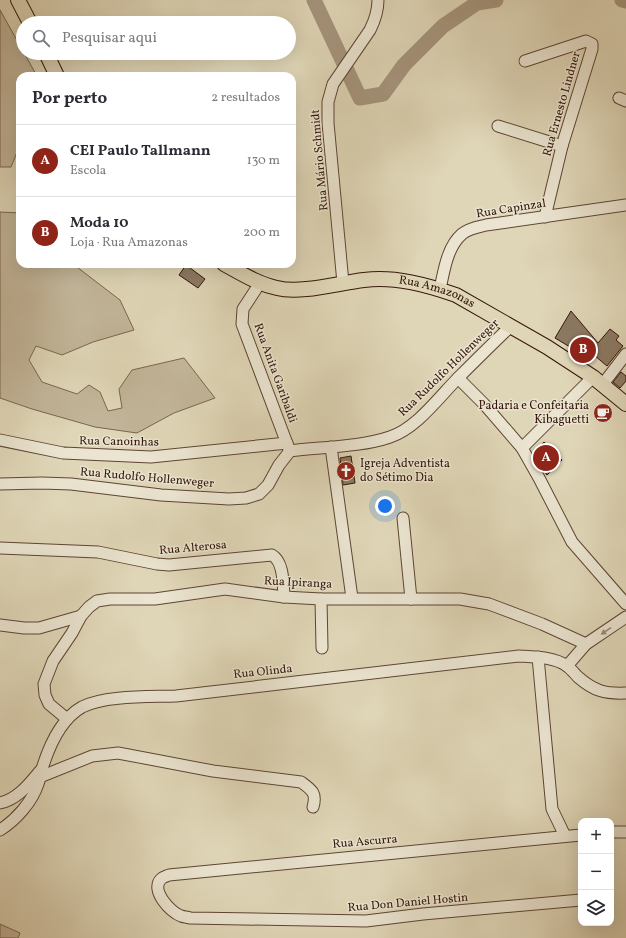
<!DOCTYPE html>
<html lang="pt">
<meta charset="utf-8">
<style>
body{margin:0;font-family:Vollkorn,serif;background:#f7f7f7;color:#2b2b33}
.controls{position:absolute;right:12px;bottom:12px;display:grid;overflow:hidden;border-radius:8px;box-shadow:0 4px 16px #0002}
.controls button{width:36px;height:36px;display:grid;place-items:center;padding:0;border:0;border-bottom:1px solid #e1e1e2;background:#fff;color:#2b2b33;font:20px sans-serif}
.you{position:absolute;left:385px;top:506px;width:14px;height:14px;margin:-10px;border:3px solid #fff;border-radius:50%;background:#1a73e8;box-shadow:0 0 0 6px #1a73e833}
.badge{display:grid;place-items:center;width:26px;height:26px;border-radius:50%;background:#8f2418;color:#fff;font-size:13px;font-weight:700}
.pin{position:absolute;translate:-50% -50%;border:2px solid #fff;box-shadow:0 1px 4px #0006}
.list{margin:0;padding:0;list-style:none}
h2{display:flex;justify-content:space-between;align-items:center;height:52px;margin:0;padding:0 16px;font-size:17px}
h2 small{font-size:13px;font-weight:400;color:#7c7c81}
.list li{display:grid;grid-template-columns:26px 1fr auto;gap:12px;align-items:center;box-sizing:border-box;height:72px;padding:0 16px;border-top:1px solid #e1e1e2}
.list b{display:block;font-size:15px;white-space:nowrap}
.list p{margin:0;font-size:13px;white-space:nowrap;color:#7c7c81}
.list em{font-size:13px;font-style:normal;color:#7c7c81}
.icon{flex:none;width:22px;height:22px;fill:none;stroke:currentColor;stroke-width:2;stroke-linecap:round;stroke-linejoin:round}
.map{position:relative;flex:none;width:626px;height:938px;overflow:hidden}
.search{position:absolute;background:#fff;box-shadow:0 4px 16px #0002;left:16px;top:16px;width:280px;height:44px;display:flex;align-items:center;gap:10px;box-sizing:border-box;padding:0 14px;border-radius:22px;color:#7c7c81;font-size:15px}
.panel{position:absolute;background:#fff;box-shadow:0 4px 16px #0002;left:16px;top:72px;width:280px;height:196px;border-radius:12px}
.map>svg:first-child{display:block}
.green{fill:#c2b599;stroke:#7a6551}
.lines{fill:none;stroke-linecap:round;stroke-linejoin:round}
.river{stroke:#a5947c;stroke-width:15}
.building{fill:#8c7963;stroke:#331509}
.minor-casing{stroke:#5e4534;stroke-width:13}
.major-casing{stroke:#331509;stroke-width:16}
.minor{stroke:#eae4d0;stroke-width:11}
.major{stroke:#dfd6b7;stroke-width:14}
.oneway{fill:#988776}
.labels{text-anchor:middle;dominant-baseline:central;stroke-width:3;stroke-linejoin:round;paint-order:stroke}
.street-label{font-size:12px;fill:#331509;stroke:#eae4d0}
.poi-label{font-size:12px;fill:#331509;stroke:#eae4d0;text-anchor:end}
</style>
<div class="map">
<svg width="626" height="938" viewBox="0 0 626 938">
<rect width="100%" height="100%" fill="#dfd6b7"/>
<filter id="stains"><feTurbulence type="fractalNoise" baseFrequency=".005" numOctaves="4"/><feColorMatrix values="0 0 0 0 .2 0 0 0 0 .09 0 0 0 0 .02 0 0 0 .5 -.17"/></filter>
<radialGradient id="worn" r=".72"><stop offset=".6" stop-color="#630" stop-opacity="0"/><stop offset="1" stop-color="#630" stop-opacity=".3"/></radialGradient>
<g class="green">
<path d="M0,10l37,66h-17v69l-9,22h-11z"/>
<path d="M0,212l20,1v51h53l47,36 14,30 -41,12 -31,13 -26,-9 -7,14 13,22 35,12 12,-9 11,7 8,19 14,-3 -3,-19 13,-19 52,-12 31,40 -41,15 -37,20 -42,-6 -63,-18 -32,-11z"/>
<path d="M0,924l20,9 -2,5h-18z"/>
</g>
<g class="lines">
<g class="river">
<path d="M314,0l46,98 23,-4 21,-29 39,-39 34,-23 19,-3"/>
<path d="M622,0l4,1"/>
</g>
</g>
<g class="building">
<path d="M186,265l19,14 -7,9 -19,-13z"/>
<path d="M571,311l27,32 12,-14 9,7 -3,4 7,6 -16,20 -19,-16 -3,6 -30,-18z"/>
<path d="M621,372l5,4v5l-6,7 -7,-6z"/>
<path d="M544,442l18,18 -15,15 -14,-22z"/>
<path d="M351,456l4,27 -12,2 -3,-27z"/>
</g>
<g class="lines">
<defs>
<g id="minor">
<path d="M525,61l61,-20 6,3v5l-30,97 -17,71"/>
<path d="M619,98l7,3"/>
<path d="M498,126l64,20"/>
<path d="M260,283l-17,26 -1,15 47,125"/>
<path d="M343,283l-15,-160v-21l5,-18 37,-54c5,-10 8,-19 8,-30"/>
<path d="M440,289c4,-18 7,-42 22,-55 7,-6 16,-7 24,-9l140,-20"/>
<path d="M458,378l26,26 38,44 17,30 33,64 54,62"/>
<path d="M603,384l23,-30"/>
<path d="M0,440l63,13 88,4 136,-14"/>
<path d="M331,447l21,151"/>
<path d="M522,448l71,-71"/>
<path d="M0,484l42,-1 29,1 90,11 68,4 17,-1 13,-4 9,-9 11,-20 11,-14c31,-4 71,-4 100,-14 27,-9 49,-40 69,-60 17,-17 34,-34 52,-51"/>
<path d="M403,518l8,81"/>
<path d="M0,548l98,4 59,12 12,1 103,-10c12,7 11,29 12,42"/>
<path d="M321,599l1,49"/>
<path d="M0,625l24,3h15l42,-12"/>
<path d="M538,657l14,152 13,27"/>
<path d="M567,666l19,-22 40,-27"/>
<path d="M67,719l-18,-15 -4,-9 -1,-11 9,-23 19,-28 9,-17 8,-9 8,-6 13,-2h45l70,-10 59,8 37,2h139l29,5 53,20 44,20"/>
<path d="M40,777l52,-21 26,-3 95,18 88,11c11,8 16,11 12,25"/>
<path d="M0,803c18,-4 29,-19 40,-32"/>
<path d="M0,830c16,-10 32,-28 38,-46 2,-5 2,-10 4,-15 7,-23 19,-50 40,-62 23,-12 68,-10 94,-11l343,-40c16,1 35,1 48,10 4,3 8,8 11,11 16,14 27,17 48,16"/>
<path d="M611,832h15"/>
<path d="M581,835l-412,40c-2,1 -6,2 -8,4 -11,11 9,33 20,37 3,1 6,1 9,2l176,3 57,-7 158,-14"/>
</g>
<g id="major">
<path d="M18,0l12,23"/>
<path d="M46,53l11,23"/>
<path id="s1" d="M224,264c17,9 34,20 53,24 24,6 61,-5 87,-8 31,-4 63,5 92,15l91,52 46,30 33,27"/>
</g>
</defs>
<use href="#minor" class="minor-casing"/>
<use href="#major" class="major-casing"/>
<use href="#minor" class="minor"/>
<use href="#major" class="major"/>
</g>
<defs><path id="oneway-solid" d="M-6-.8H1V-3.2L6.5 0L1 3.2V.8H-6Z"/></defs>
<use class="oneway" href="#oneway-solid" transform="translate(606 631) rotate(146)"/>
<defs>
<symbol id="cafe-disc" viewBox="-11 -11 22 22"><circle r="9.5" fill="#8f2418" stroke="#eae4d0"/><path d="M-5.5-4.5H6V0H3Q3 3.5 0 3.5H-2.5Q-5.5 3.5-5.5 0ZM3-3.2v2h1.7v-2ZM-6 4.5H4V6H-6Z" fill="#fff"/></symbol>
<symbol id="church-disc" viewBox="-11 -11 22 22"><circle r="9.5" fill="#8f2418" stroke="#eae4d0"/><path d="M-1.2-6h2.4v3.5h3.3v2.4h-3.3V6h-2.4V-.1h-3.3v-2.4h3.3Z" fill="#fff"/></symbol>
</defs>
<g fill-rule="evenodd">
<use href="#cafe-disc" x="592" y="402" width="22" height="22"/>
<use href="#church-disc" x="335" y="460" width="22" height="22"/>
</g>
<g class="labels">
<g class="street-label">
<text transform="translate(562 104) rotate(-74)">Rua Ernesto Lindner</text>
<text transform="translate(320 160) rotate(-95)">Rua Mário Schmidt</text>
<text transform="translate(511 209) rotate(-9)">Rua Capinzal</text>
<text stroke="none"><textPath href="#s1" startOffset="221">Rua Amazonas</textPath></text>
<text transform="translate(449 368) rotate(-44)">Rua Rudolfo Hollenweger</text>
<text transform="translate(275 373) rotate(70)">Rua Anita Garibaldi</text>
<text transform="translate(119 442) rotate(1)">Rua Canoinhas</text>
<text transform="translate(147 478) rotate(5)">Rua Rudolfo Hollenweger</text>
<text transform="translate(193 548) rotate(-5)">Rua Alterosa</text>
<text transform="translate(298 583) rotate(3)">Rua Ipiranga</text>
<text transform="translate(263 672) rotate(-6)">Rua Olinda</text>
<text transform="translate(365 842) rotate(-5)">Rua Ascurra</text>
<text transform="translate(408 903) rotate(-5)">Rua Don Daniel Hostin</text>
</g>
<g class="poi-label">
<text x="589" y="406">Padaria e Confeitaria<tspan x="589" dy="14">Kibaguetti</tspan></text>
<text x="360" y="464" text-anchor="start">Igreja Adventista<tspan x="360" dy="14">do Sétimo Dia</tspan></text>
</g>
</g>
<rect width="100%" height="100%" filter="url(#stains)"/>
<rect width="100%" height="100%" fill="url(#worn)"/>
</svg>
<div class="controls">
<button>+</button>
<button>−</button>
<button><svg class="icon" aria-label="layers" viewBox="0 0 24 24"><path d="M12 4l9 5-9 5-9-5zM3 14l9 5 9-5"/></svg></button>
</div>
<div class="you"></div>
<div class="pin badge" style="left:546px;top:458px">A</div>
<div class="pin badge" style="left:583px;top:350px">B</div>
<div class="search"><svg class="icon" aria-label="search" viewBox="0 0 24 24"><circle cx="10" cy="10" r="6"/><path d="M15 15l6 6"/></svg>Pesquisar aqui</div>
<section class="panel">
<h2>Por perto<small>2 resultados</small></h2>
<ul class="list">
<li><span class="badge">A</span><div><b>CEI Paulo Tallmann</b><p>Escola</p></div><em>130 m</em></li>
<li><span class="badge">B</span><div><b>Moda 10</b><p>Loja · Rua Amazonas</p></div><em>200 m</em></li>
</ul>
</section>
</div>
